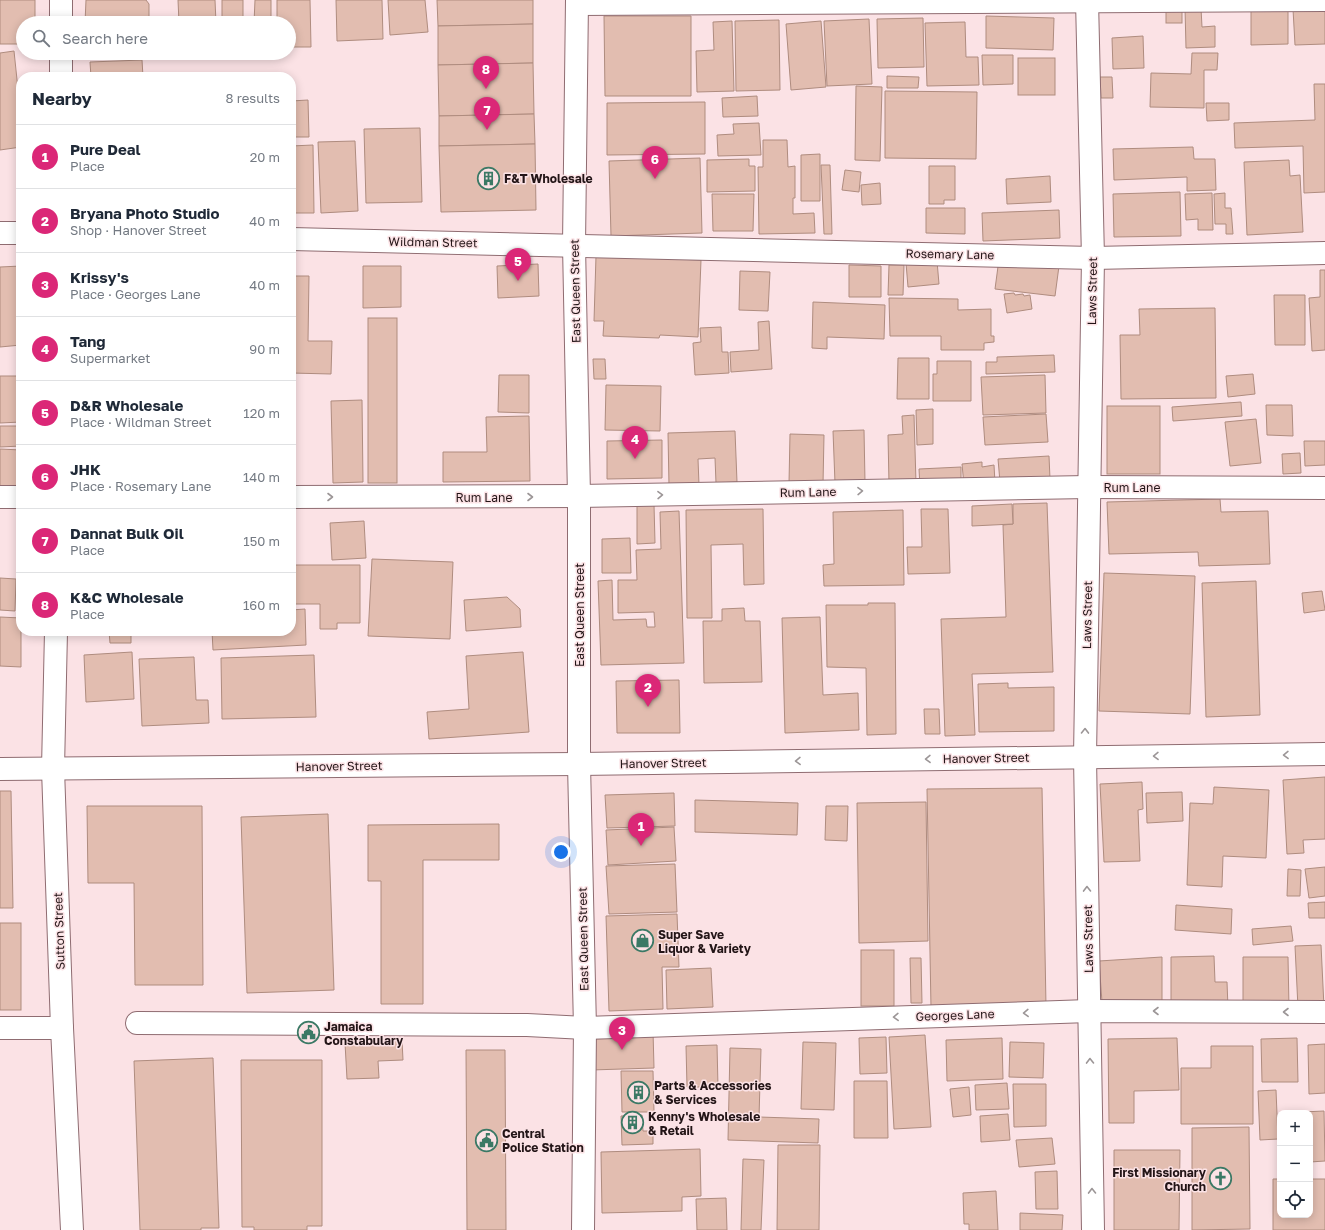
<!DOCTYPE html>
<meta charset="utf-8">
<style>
body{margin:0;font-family:"Golos Text",sans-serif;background:#f2f2f3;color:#1f2937}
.controls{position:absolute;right:12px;bottom:12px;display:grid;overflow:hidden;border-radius:8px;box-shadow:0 2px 10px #0003}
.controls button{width:36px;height:36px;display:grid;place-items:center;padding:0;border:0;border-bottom:1px solid #e0e1e3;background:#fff;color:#1f2937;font:20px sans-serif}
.you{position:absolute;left:561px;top:852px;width:14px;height:14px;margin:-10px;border:3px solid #fff;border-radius:50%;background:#1a73e8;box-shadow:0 0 0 6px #1a73e833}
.badge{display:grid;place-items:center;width:26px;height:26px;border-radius:50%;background:#db2777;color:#fff;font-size:13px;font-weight:700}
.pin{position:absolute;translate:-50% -33px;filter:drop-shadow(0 1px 2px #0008)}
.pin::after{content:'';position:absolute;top:21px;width:14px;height:12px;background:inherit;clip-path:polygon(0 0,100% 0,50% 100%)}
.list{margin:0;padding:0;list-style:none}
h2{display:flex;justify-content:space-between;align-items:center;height:52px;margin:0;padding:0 16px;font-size:17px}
h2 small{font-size:13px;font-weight:400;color:#747a83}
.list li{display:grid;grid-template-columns:26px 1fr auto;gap:12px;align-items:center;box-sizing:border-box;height:64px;padding:0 16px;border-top:1px solid #e0e1e3}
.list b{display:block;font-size:15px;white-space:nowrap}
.list p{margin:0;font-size:13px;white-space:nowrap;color:#747a83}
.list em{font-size:13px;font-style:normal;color:#747a83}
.icon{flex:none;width:22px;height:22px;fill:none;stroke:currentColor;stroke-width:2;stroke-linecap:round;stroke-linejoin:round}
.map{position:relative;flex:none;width:1325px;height:1230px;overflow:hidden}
.search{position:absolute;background:#fff;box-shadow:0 2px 10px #0003;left:16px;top:16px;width:280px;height:44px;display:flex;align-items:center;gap:10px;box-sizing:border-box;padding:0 14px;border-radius:22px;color:#747a83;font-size:15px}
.panel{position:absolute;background:#fff;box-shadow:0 2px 10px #0003;left:16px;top:72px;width:280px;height:564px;border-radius:16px}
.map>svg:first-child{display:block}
.building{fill:#e2bdb0;stroke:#af8c7f}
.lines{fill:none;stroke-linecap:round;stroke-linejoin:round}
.minor-casing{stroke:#8f6c71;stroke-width:24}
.secondary-casing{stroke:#8f6c71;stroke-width:24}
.minor{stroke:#fff;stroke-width:22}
.secondary{stroke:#fff;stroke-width:22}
.oneway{stroke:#9c9697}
.labels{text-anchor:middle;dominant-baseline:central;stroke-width:3;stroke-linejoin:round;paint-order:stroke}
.poi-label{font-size:12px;font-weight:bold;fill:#231517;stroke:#fbe2e5;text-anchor:start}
.street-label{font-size:12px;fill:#231517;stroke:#fbe2e5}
</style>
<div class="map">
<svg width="1325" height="1230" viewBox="0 0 1325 1230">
<rect width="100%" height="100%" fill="#fbe2e5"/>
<g class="building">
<path d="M0,0h35v23h-12v21h-23z"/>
<path d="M86,0h60l3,4v19h-64z"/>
<path d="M178,0h37l1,23h-37z"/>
<rect x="222" y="0" width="21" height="23"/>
<path d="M255,0h16v23h-17z"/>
<path d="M277,0h33l1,47h-22v-24h-12z"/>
<path d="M336,0h46l1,39 -46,2z"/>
<path d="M388,0h37l3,32 -38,3z"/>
<path d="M437,0h96v24l-95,2z"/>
<rect x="1166" y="8" width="16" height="15"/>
<path d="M1185,8h16l1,19 13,-1v21l-29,1z"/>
<path d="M1288,8v36l-37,1v-36z"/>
<path d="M1325,8v36l-30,1 -2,-36z"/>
<path d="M604,16h87v80h-86z"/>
<path d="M986,16l68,2 -1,32 -67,-2z"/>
<path d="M923,18l1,49 -46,1 -1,-49z"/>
<path d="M869,19l3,65 -45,2 -3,-65z"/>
<path d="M779,20l1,70 -44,1 -1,-70z"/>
<path d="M732,21l2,70 -37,1 -1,-41 18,-1 -1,-28z"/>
<path d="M821,21l5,66 -35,3 -5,-66z"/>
<path d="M965,22l1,35h12l1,28 -52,1 -2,-63z"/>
<path d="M533,24v39l-95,2v-39z"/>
<path d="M1143,36l1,32 -31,1 -1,-31z"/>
<path d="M14,51l7,67v29l-21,3v-97z"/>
<path d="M1192,53h26l-1,17h-13v38l-54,-1 1,-34 40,1z"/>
<path d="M982,55h31v29l-30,1z"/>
<rect x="1018" y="58" width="37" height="37"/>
<path d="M142,60l1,17h-52l-1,-15z"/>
<path d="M533,63l1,51 -95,2 -1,-51z"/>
<path d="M887,76l32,1 -1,11h-31z"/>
<path d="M1100,77h12l1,21h-12z"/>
<path d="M1314,84h11v108l-21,1 -1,-47 -68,2 -1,-25 81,-3z"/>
<path d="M856,86l26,1 -2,74 -25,-1z"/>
<path d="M885,91l92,1 -1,67 -91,-1z"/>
<path d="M757,96l1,20 -35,1 -1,-19z"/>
<path d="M308,100l1,37h-18v-36z"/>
<path d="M705,102v52l-98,1v-52z"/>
<path d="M1206,103h23v17l-22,1z"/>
<path d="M534,114l1,30 -96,2v-30z"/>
<path d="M759,123l2,32 -43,1 -1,-21 17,-1 -1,-10z"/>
<path d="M420,128l2,74 -56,1 -2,-74z"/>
<path d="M763,140h24l1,27 7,-1v32h-2v16l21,-1 1,20 -56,1 -1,-67h5z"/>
<path d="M355,141l3,70 -37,2 -3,-71z"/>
<path d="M535,144l1,66 -95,2 -2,-66z"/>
<path d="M313,145l1,68h-23v-67z"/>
<path d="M1193,147l1,12h21l1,31 -29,1v-14l-73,3 -1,-31z"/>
<path d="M820,154v47h-19v-46z"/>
<path d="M700,158l2,75 -91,3 -2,-75z"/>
<path d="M749,159v7h6v25l-48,1v-32z"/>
<path d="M1289,160l1,16 10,-1 3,57 -56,3 -3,-73z"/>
<path d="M821,165h9l2,69h-8z"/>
<path d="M929,166h26v34h-11v4h-15z"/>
<path d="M845,170l16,2 -2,20 -17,-2z"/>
<path d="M1050,176l1,26 -44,2 -1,-25z"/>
<path d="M880,183l1,21 -19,1 -1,-20z"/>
<path d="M1180,192l1,44 -67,1 -1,-43z"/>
<path d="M1212,193l1,37h-15v-11l-12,1 -1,-26z"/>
<path d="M1225,193v15h6l2,26h-7v-10h-11l-1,-30z"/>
<path d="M712,194h42l-1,37h-40z"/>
<path d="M926,208h39v26l-39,-1z"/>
<path d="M1059,210l1,28 -77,3 -1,-28z"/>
<path d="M596,256l105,4 -3,77 -38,-2 -1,3 -56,-2 1,-15h-10z"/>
<path d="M999,259l60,7 -4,30 -60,-7z"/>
<path d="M937,261l2,23 -31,3 -2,-24z"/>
<path d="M538,264l1,32 -41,2 -1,-32z"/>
<path d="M849,265l32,1v31h-32z"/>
<path d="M889,265h15l-1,30h-15z"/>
<path d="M21,266v79l-21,2v-80z"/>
<path d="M363,266h38v41l-38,1z"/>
<path d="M1320,270h5v80l-13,1 -3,-53 11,-1z"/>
<path d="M740,271l30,1 -2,39 -29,-1z"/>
<path d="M291,276h18l-1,65h24l-1,33 -40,-1z"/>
<path d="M1014,293l1,2 8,-1 1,2 6,-1 2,14 -25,4 -3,-19z"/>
<path d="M1274,295h31v50h-30z"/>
<path d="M889,298l69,1v11l33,-1v27h3v6l-10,1v7h-43v-14h-51z"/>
<path d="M813,302l72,3 -1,34 -57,-2v12l-15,-1z"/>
<path d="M1215,308l1,90 -95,1 -1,-64h20l-1,-26z"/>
<rect x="368" y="318" width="29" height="165"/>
<path d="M769,321l3,48 -41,3 -1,-20 29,-2 -1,-28z"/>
<path d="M721,327l1,25h6l1,21 -34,2 -2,-32 8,-1 -1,-14z"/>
<path d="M1054,355l1,17 -69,2v-12h11v-5z"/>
<path d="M898,358h31v41h-32z"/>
<path d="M593,359h12l1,20h-12z"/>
<path d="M937,361h34v40h-38v-27h4z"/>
<path d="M1253,374l2,20 -27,3 -2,-21z"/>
<path d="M499,375h30v38l-31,-1z"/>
<path d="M1045,375l1,38 -63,2 -2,-38z"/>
<path d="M0,376h21v46l-21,1z"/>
<path d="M606,385l55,1 -1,45 -55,-1z"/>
<path d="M362,400l1,82 -30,1 -2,-82z"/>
<path d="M1241,402l1,14 -69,5 -1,-14z"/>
<path d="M1266,405h26l1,31 -26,-1z"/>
<rect x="1107" y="406" width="53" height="68"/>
<path d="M933,409v35l-16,1 -1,-35z"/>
<path d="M1046,414l2,28 -63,3 -2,-28z"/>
<path d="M914,415l2,68 -27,1 -1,-49 15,-1 -1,-18z"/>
<path d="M529,416l1,65 -87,1v-30h44l-1,-35z"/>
<path d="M1256,419l5,44 -31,3 -5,-44z"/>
<path d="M0,426h21v20l-21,1z"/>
<path d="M864,430l1,52 -30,1 -2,-52z"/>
<path d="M735,431l2,51 -21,1 -1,-25 -17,1 1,26 -30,1 -1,-53z"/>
<path d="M790,434l34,1 -1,49 -34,-1z"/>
<path d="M662,440v38l-55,1v-38z"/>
<path d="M1304,441h21v24l-20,1z"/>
<path d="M0,449l21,1v37h-21z"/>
<path d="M1300,453l1,20 -18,1 -1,-20z"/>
<path d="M1049,456l1,23 -50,3 -2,-23z"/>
<path d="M982,462v5l12,-2 1,18 -31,2 -2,-21z"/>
<path d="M961,467v18l-41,2 -1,-18z"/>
<path d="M1220,499l1,13 47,-1 2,53 -71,2 -1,-14 -89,2 -2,-52z"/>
<path d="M1047,503l6,169 -81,2 3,61 -30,1 -4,-117 65,-2 -3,-92 10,-1v-20z"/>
<path d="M637,504h17l1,39 -18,1z"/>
<path d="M1012,504l1,20 -41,2v-20z"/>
<path d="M763,509l1,75 -20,1 -1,-41 -32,1 1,73h-25l-1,-108z"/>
<path d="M921,509h27l2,64 -42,1 -1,-27h15z"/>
<path d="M903,510l1,75 -80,1 -1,-21 11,-1 -1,-52z"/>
<path d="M679,511l5,152 -83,2 -3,-84 14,-1 1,40 33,-1 1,8h8l-1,-15 -36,1v-33h19l-1,-30 25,-1 -1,-37z"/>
<path d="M364,521l2,37 -34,2 -2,-37z"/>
<path d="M630,538l1,35h-29v-34z"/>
<path d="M372,559l81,3 -3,77 -82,-3z"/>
<path d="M291,565h69v58h-23v6h-17v-25h-29z"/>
<path d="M1104,573l91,3 -5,138 -91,-3z"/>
<path d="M0,578l16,1 -1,32 -15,-1z"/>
<path d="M1256,581l4,134 -54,2 -4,-134z"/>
<path d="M1322,591l3,19 -21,3 -2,-20z"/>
<path d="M507,597l13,12 1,18 -55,4 -2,-31z"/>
<path d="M868,603h27l1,131 -29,1 -1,-67 -39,-1 -1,-62h42z"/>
<path d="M744,608l1,13h15l2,61 -58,1 -1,-62h19v-12z"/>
<path d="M305,609l1,36 -93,5 -1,-19h79v-21z"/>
<path d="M0,617l21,1v49l-21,-1z"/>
<path d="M820,617l3,78 35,-2 1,37 -74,3 -3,-115z"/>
<path d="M109,631h22v12h-21z"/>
<path d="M132,652l2,47 -48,3 -2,-47z"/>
<path d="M523,652l6,80 -100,7 -2,-27 42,-3 -3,-53z"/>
<path d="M314,655l2,62 -94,2 -1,-61z"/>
<path d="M194,657l2,43h12l1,23 -67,3 -3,-67z"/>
<path d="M679,680l1,53h-63l-1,-52z"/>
<path d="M1008,683v5l46,-1v44l-75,1 -1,-48z"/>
<path d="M924,709h15l1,25h-15z"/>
<path d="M1325,777v62l-22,1 1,13 -17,1 -4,-74z"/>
<path d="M1142,782l1,27 -5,1 2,51 -36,1 -4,-78z"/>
<path d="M1214,787l55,3 -3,68 -43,-2 -1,31 -35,-2 3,-82 23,1z"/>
<path d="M1042,788l4,218 -115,2 -4,-219z"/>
<path d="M0,791h11l2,117h-13z"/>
<path d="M1182,792l1,29 -36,2 -1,-30z"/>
<path d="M674,793l1,33 -68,2 -2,-33z"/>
<path d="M695,800l103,3 -1,32 -102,-3z"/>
<path d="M926,802l2,139 -69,2 -2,-140z"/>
<path d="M87,806h115l1,179h-68l-1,-102h-46z"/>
<path d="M826,806h22l-1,35 -22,-1z"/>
<path d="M328,814l6,176 -87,3 -6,-176z"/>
<path d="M499,824v36h-76v144h-42v-123h-13v-56z"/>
<path d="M674,827l2,34 -68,4 -2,-35z"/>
<path d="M675,864l2,48 -68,2 -3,-48z"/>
<path d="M1325,867v29l-16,2 -4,-29z"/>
<path d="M1288,869l13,1 -1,26h-13z"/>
<path d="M1325,902v16h-16l-1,-15z"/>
<path d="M1176,905l56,4 -1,25 -56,-4z"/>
<path d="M677,914l2,53h-17l1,42 -54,2 -3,-95z"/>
<rect x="0" y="923" width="21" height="87"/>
<path d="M1291,926l2,15 -40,4 -1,-16z"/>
<path d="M1321,945l3,62 -26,1 -3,-62z"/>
<rect x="861" y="950" width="33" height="56"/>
<path d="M1214,956l1,26h12l1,26 -57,-3v-48z"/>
<path d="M1162,957v44l-60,1 -3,-41z"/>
<path d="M1243,957h45l1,51h-46z"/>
<path d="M910,958h11l1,45h-11z"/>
<path d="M711,968l2,39 -46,2 -1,-39z"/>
<path d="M653,1031l1,37 -63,2 -1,-37z"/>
<path d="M925,1035l6,92 -37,2 -5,-92z"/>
<path d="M886,1037l1,36 -27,1 -1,-36z"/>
<path d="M1002,1038l1,41 -56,2 -1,-41z"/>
<path d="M1177,1038l2,52 -45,1v32h-25l-1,-84z"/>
<path d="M1297,1038l1,44h-36l-1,-43z"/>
<path d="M402,1040l1,20 -25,1 1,17 -32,1 -2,-36z"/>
<path d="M803,1042l33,1 -2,67 -33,-1z"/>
<path d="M1010,1042l34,1 -1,35 -34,-1z"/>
<path d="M1325,1044v49l-16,1 -1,-49z"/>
<path d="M717,1045l1,42h-31l-1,-41z"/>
<path d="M1211,1046h42v78h-72v-56h30z"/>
<path d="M730,1048l31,1 -2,68 60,2 -1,24 -90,-3z"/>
<path d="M466,1050h39l1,180h-39z"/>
<path d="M213,1058l6,170h-18v2h-61l-6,-169z"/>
<path d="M241,1060h81v166h-15v4h-53v-3h-12z"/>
<path d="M621,1071h32l1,41h-32z"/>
<path d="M854,1081h33l1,57h-34z"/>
<path d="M1007,1083l2,26 -33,1 -1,-25z"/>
<path d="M1013,1084h33v42l-32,1z"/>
<path d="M969,1087l2,28 -18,2 -3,-28z"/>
<path d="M1276,1090l2,49 -18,1 -2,-49z"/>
<path d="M1324,1111l1,50 -15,1v-49h-29z"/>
<path d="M1008,1114l2,26 -29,2 -1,-26z"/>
<path d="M642,1115l1,16h10v13l-31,1 -1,-29z"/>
<path d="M1249,1127l1,102 -58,1v-102z"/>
<path d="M1052,1138l3,26 -36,3 -3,-27z"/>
<path d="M778,1145h42l-1,85h-42z"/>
<path d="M700,1149l1,47 -19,1v14l-80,2 -1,-61z"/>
<path d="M1114,1150h66l-1,80h-65z"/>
<path d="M743,1159l21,1 -3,70h-20z"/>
<path d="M1057,1171l1,38h-22l-1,-37z"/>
<path d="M1273,1179h7v36h30v-36h15v51h-52z"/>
<path d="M996,1191l2,39h-29v-6h-5l-1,-31z"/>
<path d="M726,1198l1,32h-30l-1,-31z"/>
<path d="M1020,1213l43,2 -1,15h-42z"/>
</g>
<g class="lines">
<defs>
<g id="minor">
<path d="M61,0v23"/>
<path d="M1087,0l6,258 -8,499 8,473"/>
<path d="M577,4l748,-4"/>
<path d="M61,53v24"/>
<path d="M0,233h21"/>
<path d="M291,239l802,19 232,-5"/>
<path d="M0,497h21"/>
<path d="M291,497l288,-1 509,-9 237,1"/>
<path d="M56,631l-3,138 9,259 10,202"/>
<path d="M0,769l579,-5 746,-10"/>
<path d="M137,1023l390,2 58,3 504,-17 236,1"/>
<path d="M0,1028h62"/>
</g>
<path id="secondary" d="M577,0l-3,245 5,251v268l6,264 -2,202"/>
</defs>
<use href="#minor" class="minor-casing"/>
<use href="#secondary" class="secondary-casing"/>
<use href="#minor" class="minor"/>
<use href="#secondary" class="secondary"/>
</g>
<defs><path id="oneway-chevron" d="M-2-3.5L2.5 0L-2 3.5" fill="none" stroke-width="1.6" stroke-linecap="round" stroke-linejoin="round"/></defs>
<g class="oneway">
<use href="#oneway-chevron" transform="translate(860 491) rotate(-1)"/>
<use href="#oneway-chevron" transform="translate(660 495) rotate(-1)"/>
<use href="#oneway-chevron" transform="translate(330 497)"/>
<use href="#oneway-chevron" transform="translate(530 497)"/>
<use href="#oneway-chevron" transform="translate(1085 731) rotate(-89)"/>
<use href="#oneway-chevron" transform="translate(1286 755) rotate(179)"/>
<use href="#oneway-chevron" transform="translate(1156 756) rotate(179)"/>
<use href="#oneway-chevron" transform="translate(928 759) rotate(179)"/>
<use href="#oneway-chevron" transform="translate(798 761) rotate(179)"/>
<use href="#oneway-chevron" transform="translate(1087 889) rotate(-91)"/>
<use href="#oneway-chevron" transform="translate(1156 1011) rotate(-180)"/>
<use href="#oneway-chevron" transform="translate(1286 1012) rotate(-180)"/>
<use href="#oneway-chevron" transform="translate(1026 1013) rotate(178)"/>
<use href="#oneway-chevron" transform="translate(896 1017) rotate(178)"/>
<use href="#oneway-chevron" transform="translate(1090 1061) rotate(-91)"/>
<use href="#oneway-chevron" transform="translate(1092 1191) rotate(-91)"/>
</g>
<defs>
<symbol id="building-ring" viewBox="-11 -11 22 22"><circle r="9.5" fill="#fbe2e5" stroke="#3b7965" stroke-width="1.5"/><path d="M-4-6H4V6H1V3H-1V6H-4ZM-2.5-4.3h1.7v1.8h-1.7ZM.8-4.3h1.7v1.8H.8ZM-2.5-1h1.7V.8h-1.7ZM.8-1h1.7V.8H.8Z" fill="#3b7965"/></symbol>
<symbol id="shop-ring" viewBox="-11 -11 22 22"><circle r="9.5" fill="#fbe2e5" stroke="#3b7965" stroke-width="1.5"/><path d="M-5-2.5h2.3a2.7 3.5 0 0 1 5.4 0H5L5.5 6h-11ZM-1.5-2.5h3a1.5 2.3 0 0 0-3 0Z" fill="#3b7965"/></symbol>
<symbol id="civic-ring" viewBox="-11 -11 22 22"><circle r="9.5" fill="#fbe2e5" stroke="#3b7965" stroke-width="1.5"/><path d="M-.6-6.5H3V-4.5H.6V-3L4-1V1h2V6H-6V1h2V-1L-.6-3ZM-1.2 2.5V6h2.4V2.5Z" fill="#3b7965"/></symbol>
<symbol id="church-ring" viewBox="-11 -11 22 22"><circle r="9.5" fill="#fbe2e5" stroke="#3b7965" stroke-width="1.5"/><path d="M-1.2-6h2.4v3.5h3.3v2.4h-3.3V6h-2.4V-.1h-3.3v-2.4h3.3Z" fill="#3b7965"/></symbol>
</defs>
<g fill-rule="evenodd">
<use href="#building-ring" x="476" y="166" width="25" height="25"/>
<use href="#shop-ring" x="630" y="928" width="25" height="25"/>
<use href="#civic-ring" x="296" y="1020" width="25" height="25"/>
<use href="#building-ring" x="626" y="1080" width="25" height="25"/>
<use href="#building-ring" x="620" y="1110" width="25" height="25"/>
<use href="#civic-ring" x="474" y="1128" width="25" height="25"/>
<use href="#church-ring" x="1208" y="1166" width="25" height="25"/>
</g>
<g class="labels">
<g class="poi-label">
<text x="504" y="178">F&amp;T Wholesale</text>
<text x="658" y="934">Super Save<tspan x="658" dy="14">Liquor &amp; Variety</tspan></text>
<text x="324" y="1026">Jamaica<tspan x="324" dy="14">Constabulary</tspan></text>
<text x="654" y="1085">Parts &amp; Accessories<tspan x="654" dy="14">&amp; Services</tspan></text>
<text x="648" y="1116">Kenny's Wholesale<tspan x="648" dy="14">&amp; Retail</tspan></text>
<text x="502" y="1133">Central<tspan x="502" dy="14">Police Station</tspan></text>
<text x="1206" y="1172" text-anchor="end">First Missionary<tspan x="1206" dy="14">Church</tspan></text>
</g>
<g class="street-label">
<text transform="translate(433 242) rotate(1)">Wildman Street</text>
<text transform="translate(950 254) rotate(1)">Rosemary Lane</text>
<text transform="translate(575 291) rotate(-91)">East Queen Street</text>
<text transform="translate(1092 291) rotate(-89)">Laws Street</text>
<text x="1132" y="487">Rum Lane</text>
<text transform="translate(808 492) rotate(-1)">Rum Lane</text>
<text x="484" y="497">Rum Lane</text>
<text transform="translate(579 615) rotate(-90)">East Queen Street</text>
<text transform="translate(1087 615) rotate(-89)">Laws Street</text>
<text transform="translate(986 758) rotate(-1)">Hanover Street</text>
<text transform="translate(663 763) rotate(-1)">Hanover Street</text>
<text transform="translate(339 766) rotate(-1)">Hanover Street</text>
<text transform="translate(59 931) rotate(-92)">Sutton Street</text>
<text transform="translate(583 939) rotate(-91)">East Queen Street</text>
<text transform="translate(1088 939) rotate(-91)">Laws Street</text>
<text transform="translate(955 1015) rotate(-2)">Georges Lane</text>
</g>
</g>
</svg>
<div class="controls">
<button>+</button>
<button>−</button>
<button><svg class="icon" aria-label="locate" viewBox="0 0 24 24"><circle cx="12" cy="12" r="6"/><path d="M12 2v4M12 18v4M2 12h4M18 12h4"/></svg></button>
</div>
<div class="you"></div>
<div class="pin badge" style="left:641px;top:846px">1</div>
<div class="pin badge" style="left:648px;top:707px">2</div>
<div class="pin badge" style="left:622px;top:1050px">3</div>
<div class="pin badge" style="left:635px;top:459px">4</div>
<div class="pin badge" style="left:518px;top:281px">5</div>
<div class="pin badge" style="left:655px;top:179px">6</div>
<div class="pin badge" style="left:487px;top:130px">7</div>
<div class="pin badge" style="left:486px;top:89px">8</div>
<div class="search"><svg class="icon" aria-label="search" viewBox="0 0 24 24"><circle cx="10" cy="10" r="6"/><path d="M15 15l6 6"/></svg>Search here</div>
<section class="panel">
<h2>Nearby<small>8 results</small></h2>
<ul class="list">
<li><span class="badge">1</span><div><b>Pure Deal</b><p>Place</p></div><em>20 m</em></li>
<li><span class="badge">2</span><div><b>Bryana Photo Studio</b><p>Shop · Hanover Street</p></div><em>40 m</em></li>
<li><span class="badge">3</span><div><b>Krissy's</b><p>Place · Georges Lane</p></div><em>40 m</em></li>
<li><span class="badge">4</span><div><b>Tang</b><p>Supermarket</p></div><em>90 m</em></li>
<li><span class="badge">5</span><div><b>D&amp;R Wholesale</b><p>Place · Wildman Street</p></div><em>120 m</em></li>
<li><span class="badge">6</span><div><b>JHK</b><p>Place · Rosemary Lane</p></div><em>140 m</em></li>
<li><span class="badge">7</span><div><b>Dannat Bulk Oil</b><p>Place</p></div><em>150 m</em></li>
<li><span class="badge">8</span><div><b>K&amp;C Wholesale</b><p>Place</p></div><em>160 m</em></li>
</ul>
</section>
</div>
